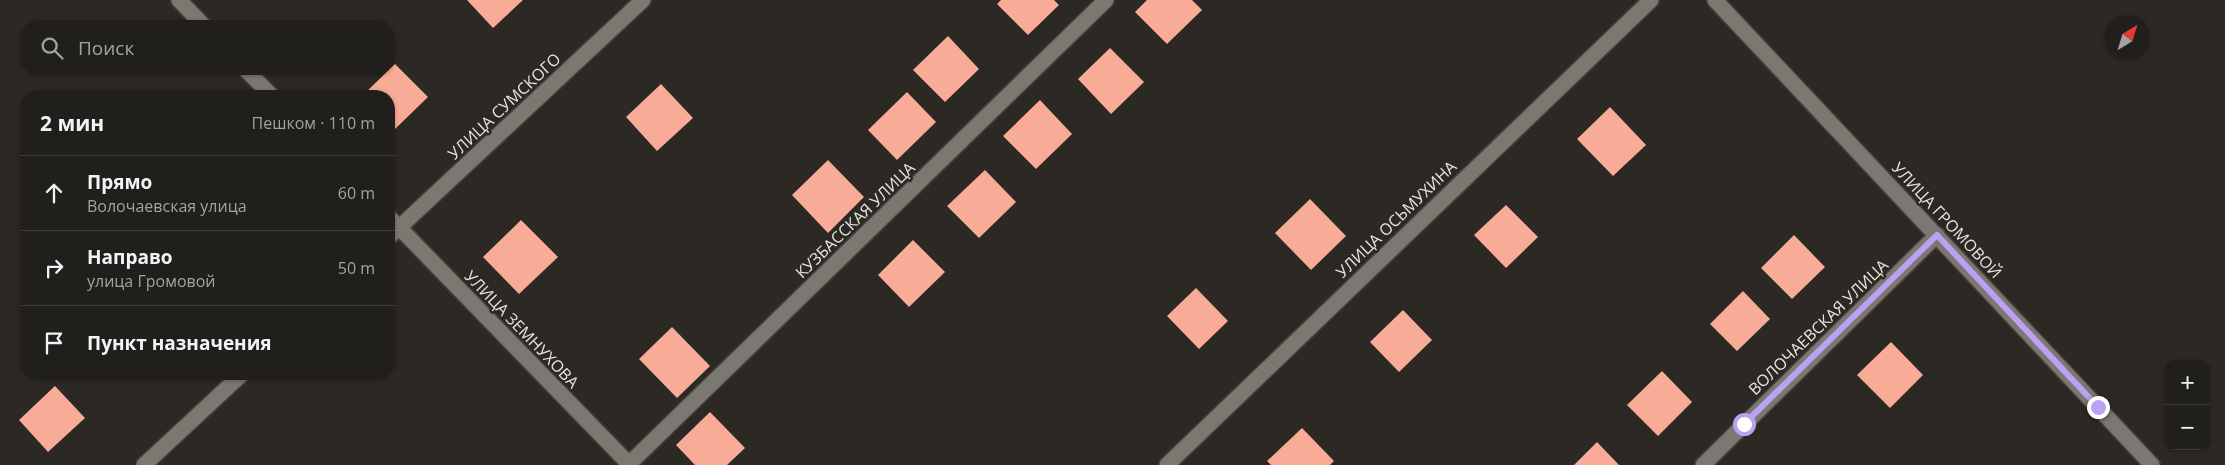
<!DOCTYPE html>
<html lang="ru">
<meta charset="utf-8">
<style>
body{margin:0;font-family:"Open Sans",sans-serif;background:#2d2c28;color:#f1f3f6}
.controls{position:absolute;right:15px;bottom:15px;display:grid;overflow:hidden;border-radius:10px;box-shadow:0 1px 4px #0004}
.controls button{width:45px;height:45px;display:grid;place-items:center;padding:0;border:0;border-bottom:1px solid #3e3d3a;background:#211f1b;color:#f1f3f6;font:25px sans-serif}
.compass{position:absolute;left:2105px;top:15px;width:45px;height:45px;border-radius:50%;background:#211f1b;box-shadow:0 1px 4px #0004;rotate:38deg}
.stop{position:absolute;width:15px;height:15px;margin:-11px;border:4px solid #bca0f2;border-radius:50%;background:#fff}
.stop.end{background:#bca0f2;border-color:#fff;box-shadow:0 1px 5px #0008}
.list{margin:0;padding:0;list-style:none}
h2{display:flex;justify-content:space-between;align-items:center;height:65px;margin:0;padding:0 20px;font-size:21px}
h2 small{font-size:16px;font-weight:400;color:#a2a2a3}
.list li{display:grid;grid-template-columns:32px 1fr auto;gap:15px;align-items:center;box-sizing:border-box;height:75px;padding:0 20px;border-top:1px solid #3e3d3a}
.list b{display:block;font-size:19px;white-space:nowrap}
.list p{margin:0;font-size:16px;white-space:nowrap;color:#a2a2a3}
.list em{font-size:16px;font-style:normal;color:#a2a2a3}
.icon{flex:none;width:28px;height:28px;fill:none;stroke:currentColor;stroke-width:2;stroke-linecap:round;stroke-linejoin:round}
.map{position:relative;flex:none;width:2225px;height:465px;overflow:hidden}
.search{position:absolute;background:#211f1b;box-shadow:0 1px 4px #0004;left:20px;top:20px;width:375px;height:55px;display:flex;align-items:center;gap:12px;box-sizing:border-box;padding:0 18px;border-radius:20px;color:#a2a2a3;font-size:19px}
.panel{position:absolute;background:#211f1b;box-shadow:0 1px 4px #0004;left:20px;top:90px;width:375px;height:290px;border-radius:20px}
.map>svg:first-child{display:block}
.building{fill:#f8ab96}
.lines{fill:none;stroke-linecap:round;stroke-linejoin:round}
.minor-casing{stroke:#474440;stroke-width:18}
.minor{stroke:#7b7771;stroke-width:15}
.route{stroke:#bca0f2;stroke-width:6}
.labels{text-anchor:middle;dominant-baseline:central;stroke-width:5;stroke-linejoin:round;paint-order:stroke}
.street-label{font-size:16px;fill:#e7e5e1;stroke:#2c2924}
</style>
<div class="map">
<svg width="2225" height="465" viewBox="0 0 2225 465">
<rect width="100%" height="100%" fill="#2c2924"/>
<g class="building">
<path d="M467,0h56l-30,28z"/>
<path d="M1001,0h53l5,5 -31,30 -31,-31z"/>
<path d="M1147,0h45l10,10 -35,34 -32,-32z"/>
<path d="M948,36l31,33 -34,33 -32,-32z"/>
<path d="M1110,48l34,34 -33,32 -33,-35z"/>
<path d="M395,64l33,33 -34,33 -5,-5v-29h-27z"/>
<path d="M661,84l32,34 -36,33 -31,-34z"/>
<path d="M907,92l29,30 -39,38 -29,-30z"/>
<path d="M1040,100l32,34 -36,35 -33,-33z"/>
<path d="M1610,107l36,38 -33,31 -36,-37z"/>
<path d="M828,160l36,37 -36,36 -36,-38z"/>
<path d="M985,170l31,32 -37,36 -32,-32z"/>
<path d="M1310,199l36,37 -35,34 -36,-37z"/>
<path d="M1506,205l32,32 -32,31 -32,-33z"/>
<path d="M521,220l37,37 -39,37 -36,-37z"/>
<path d="M1794,235l31,32 -33,32 -31,-31z"/>
<path d="M913,240l32,32 -36,35 -31,-32z"/>
<path d="M1196,288l32,33 -29,28 -32,-33z"/>
<path d="M1743,291l27,28 -33,32 -27,-27z"/>
<path d="M1403,310l29,30 -33,32 -29,-30z"/>
<path d="M672,327l38,39 -33,32 -38,-39z"/>
<path d="M1891,342l32,33 -33,33 -33,-33z"/>
<path d="M1662,371l30,31 -34,34 -31,-31z"/>
<path d="M55,386l30,32 -37,34 -29,-32z"/>
<path d="M710,412l35,36 -18,17h-32l-19,-20z"/>
<path d="M1302,428l32,33 -4,4h-59l-4,-4z"/>
<path d="M1597,442l22,23h-45z"/>
</g>
<g class="lines">
<defs>
<g id="minor">
<path d="M179,0l25,26"/>
<path d="M1715,0l437,465"/>
<path d="M245,69l27,27"/>
<path d="M389,217l241,248"/>
<path d="M389,237l254,-237"/>
<path d="M144,465l98,-91"/>
<path d="M628,465l478,-465"/>
<path d="M1167,465l484,-465"/>
<path d="M1703,465l234,-230"/>
</g>
</defs>
<use href="#minor" class="minor-casing"/>
<use href="#minor" class="minor"/>
</g>
<g class="lines">
<path class="route" d="M1744,424l193,-189 161,172"/>
</g>
<g class="labels">
<g class="street-label">
<text transform="translate(504 106) rotate(-43)">УЛИЦА СУМСКОГО</text>
<text transform="translate(1396 219) rotate(-44)">УЛИЦА ОСЬМУХИНА</text>
<text transform="translate(855 220) rotate(-44)">КУЗБАССКАЯ УЛИЦА</text>
<text transform="translate(1947 220) rotate(47)">УЛИЦА ГРОМОВОЙ</text>
<text transform="translate(1818 327) rotate(-44)">ВОЛОЧАЕВСКАЯ УЛИЦА</text>
<text transform="translate(522 329) rotate(46)">УЛИЦА ЗЕМНУХОВА</text>
</g>
</g>
</svg>
<div class="controls">
<button>+</button>
<button>−</button>
</div>
<svg class="compass" viewBox="-18 -18 36 36"><path d="M0-13l5 13h-10z" fill="#e53935"/><path d="M0 13l5-13h-10z" fill="#a2a2a3"/></svg>
<div class="stop" style="left:1744px;top:424px"></div>
<div class="stop end" style="left:2098px;top:407px"></div>
<div class="search"><svg class="icon" aria-label="search" viewBox="0 0 24 24"><circle cx="10" cy="10" r="6"/><path d="M15 15l6 6"/></svg>Поиск</div>
<section class="panel">
<h2>2 мин<small>Пешком · 110 m</small></h2>
<ul class="list">
<li><svg class="icon" aria-label="ahead" viewBox="0 0 24 24"><path d="M12 20V5M6 11l6-6 6 6"/></svg><div><b>Прямо</b><p>Волочаевская улица</p></div><em>60 m</em></li>
<li><svg class="icon" aria-label="right" viewBox="0 0 24 24"><path d="M7 20v-9h11M14 6l5 5-5 5"/></svg><div><b>Направо</b><p>улица Громовой</p></div><em>50 m</em></li>
<li><svg class="icon" aria-label="arrive" viewBox="0 0 24 24"><path d="M6 21V4h12l-3 4 3 4H6"/></svg><div><b>Пункт назначения</b></div></li>
</ul>
</section>
</div>
